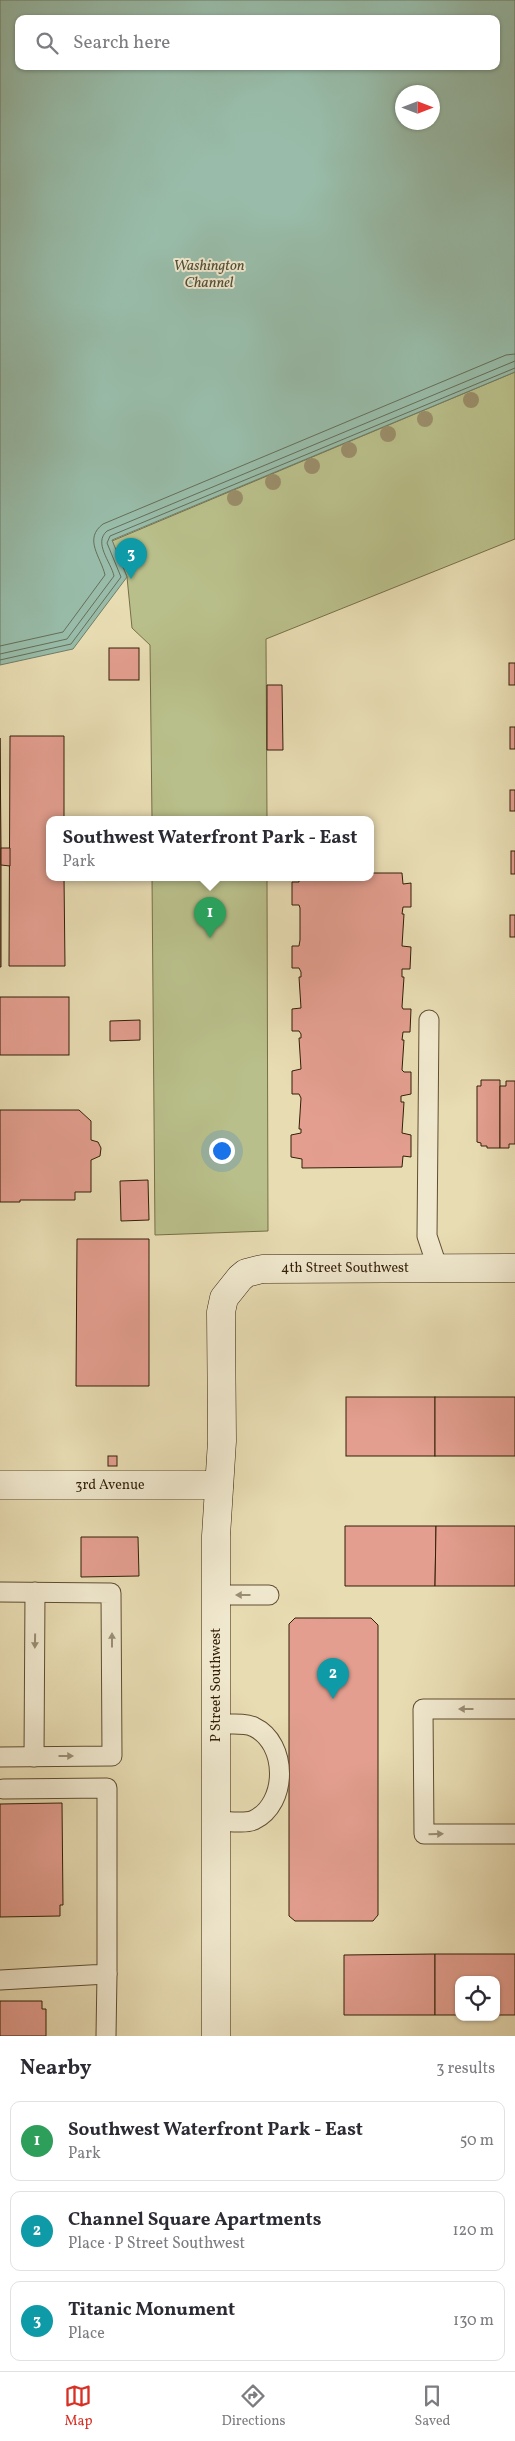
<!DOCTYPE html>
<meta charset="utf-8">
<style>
body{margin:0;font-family:Vollkorn,serif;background:#f2f2f3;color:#2b2b33}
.controls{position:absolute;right:15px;bottom:15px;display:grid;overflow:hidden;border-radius:10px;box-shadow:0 1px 4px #0004}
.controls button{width:45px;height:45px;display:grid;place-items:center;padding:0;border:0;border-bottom:1px solid #e1e1e2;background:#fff;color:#2b2b33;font:25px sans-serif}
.compass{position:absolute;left:395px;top:85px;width:45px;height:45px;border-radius:50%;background:#fff;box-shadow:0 1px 4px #0004;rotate:90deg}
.you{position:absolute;left:221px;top:1150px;width:18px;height:18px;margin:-12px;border:4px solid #fff;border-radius:50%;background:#1a73e8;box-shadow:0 0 0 8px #1a73e833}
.badge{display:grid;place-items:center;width:32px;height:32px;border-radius:50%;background:#d93025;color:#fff;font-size:16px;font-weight:700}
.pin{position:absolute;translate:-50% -41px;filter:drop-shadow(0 1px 2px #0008)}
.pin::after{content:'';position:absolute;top:26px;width:18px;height:15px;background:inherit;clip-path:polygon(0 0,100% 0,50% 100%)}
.popup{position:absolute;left:46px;top:816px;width:328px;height:65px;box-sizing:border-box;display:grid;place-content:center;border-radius:10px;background:#fff;filter:drop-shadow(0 1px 4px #0005);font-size:16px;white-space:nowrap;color:#7c7c81}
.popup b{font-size:19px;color:#2b2b33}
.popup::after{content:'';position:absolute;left:50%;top:100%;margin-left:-10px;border:10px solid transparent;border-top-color:#fff}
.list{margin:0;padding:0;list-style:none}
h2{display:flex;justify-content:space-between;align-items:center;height:65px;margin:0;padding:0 20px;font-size:21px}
h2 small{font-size:16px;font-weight:400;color:#7c7c81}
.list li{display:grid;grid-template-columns:32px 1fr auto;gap:15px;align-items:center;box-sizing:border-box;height:80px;margin:0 10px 10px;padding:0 10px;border:1px solid #e1e1e2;border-radius:10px}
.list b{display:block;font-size:19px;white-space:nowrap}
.list p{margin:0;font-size:16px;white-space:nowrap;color:#7c7c81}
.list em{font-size:16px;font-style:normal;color:#7c7c81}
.icon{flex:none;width:28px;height:28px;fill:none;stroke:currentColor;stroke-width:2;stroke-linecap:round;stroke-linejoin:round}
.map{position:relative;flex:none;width:515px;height:2036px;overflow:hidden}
.search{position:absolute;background:#fff;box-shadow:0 1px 4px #0004;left:15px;right:15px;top:15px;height:55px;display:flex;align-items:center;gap:12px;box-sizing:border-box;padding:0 18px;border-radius:10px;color:#7c7c81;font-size:19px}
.sheet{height:335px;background:#fff}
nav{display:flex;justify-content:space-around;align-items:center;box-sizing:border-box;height:70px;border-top:1px solid #e1e1e2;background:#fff;font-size:14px;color:#7c7c81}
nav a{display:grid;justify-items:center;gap:2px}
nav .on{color:#d93025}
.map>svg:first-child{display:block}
.green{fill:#b9bf8a;stroke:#766f48}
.water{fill:#98bca9;stroke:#6f7d68;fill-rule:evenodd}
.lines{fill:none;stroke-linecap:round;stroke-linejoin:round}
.shore{stroke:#656e58;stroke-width:1}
.building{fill:#e39e8f;stroke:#321f07}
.lane-casing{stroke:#604e32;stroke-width:21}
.street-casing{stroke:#604e32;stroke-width:29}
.secondary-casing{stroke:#321f07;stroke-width:29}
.lane{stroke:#f0e8ce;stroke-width:19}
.street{stroke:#f0e8ce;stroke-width:28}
.secondary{stroke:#f0e8ce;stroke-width:28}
.tree{fill:#9a8e6a}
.oneway{fill:#9a8e74}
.labels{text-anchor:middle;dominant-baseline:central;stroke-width:4;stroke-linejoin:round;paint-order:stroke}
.street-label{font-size:14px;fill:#321f07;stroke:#f0e8ce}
.water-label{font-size:15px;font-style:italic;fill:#514e38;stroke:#f0e8ce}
</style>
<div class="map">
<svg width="515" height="2036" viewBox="0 0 515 2036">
<rect width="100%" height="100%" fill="#e8dcb3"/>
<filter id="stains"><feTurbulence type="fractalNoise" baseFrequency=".004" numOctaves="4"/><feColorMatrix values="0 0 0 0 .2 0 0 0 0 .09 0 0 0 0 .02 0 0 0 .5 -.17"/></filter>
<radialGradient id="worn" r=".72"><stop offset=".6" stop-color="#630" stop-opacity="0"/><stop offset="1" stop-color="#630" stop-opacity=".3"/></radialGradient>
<g class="green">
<path d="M515,372v167l-249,100 1,180h-115l-2,-174 -18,-17 -5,-51 -15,-36z"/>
<path d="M152,877h115l1,354 -113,4z"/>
</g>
<path class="water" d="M0,0h515v372l-403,168 15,37 -54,72 -73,16zM19,19h477v47h-477zM402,92h30v30h-30z"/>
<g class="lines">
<g class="shore">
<path d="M0,646l63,-14 42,-57c-4,-18 -22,-36 -2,-51l403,-169 9,-1"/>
<path d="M0,654l67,-15 47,-63c-3,-14 -21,-33 -7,-45l408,-170"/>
<path d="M0,660l71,-16 50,-67 -14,-34 3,-7 405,-168"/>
</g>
</g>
<g class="building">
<rect x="109" y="648" width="30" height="32"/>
<rect x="509" y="663" width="6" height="22"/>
<path d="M267,685h15l1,65h-16z"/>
<rect x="510" y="727" width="5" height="22"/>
<path d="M10,736h54v83h-14v58h14l1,89h-56z"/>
<path d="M0,738l1,110v119h-1z"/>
<rect x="510" y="790" width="5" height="21"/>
<path d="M1,848h9v18l-9,-1z"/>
<rect x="511" y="851" width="4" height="23"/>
<path d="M370,873h32l1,11 8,-1v24h-8l-1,7h2l-2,32 9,1 -1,22h-8v8h2l-2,30 1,2h8l-1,23h-7l-1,8h2l-2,30 2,2h7v22l-10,2v6h3l-2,31 9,2v22l-8,-1 -1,11 -100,1v-9l-11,-2v-22l10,-2v-4h-2l2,-31 -2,-4h-7v-23l9,-2 -2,-31h2v-4l-2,-3h-7v-22l9,-1 -2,-31h2v-5l-2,-4h-7v-22h7l1,-6v-32l-1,-3h-7v-23h7v-5h71z"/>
<rect x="510" y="915" width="5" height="22"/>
<rect x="0" y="997" width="69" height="58"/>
<path d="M140,1020v20l-30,1v-20z"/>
<path d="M481,1080h19v68h-13v-2h-6v-3l-4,-1v-56h4z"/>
<path d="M506,1081h9v63h-6v4h-9v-62h6z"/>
<path d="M0,1110h79l12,11v19l7,2 3,6 -1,8 -9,4v32h-16v8h-55v2h-20z"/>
<path d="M148,1180l1,40 -28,1 -1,-40z"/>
<path d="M77,1239h72v147h-73z"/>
<rect x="346" y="1397" width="89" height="59"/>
<rect x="435" y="1397" width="80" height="59"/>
<rect x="108" y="1456" width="9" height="10"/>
<path d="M345,1526h91l-1,60h-90z"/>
<path d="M436,1526h79v60h-80z"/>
<path d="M81,1537h57l1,39 -58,1z"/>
<path d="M295,1618h76l7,7v290l-5,6h-78l-6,-5v-292z"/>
<path d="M62,1803l1,102h-3v11l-60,1v-113z"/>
<path d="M435,1954v61h-91v-60z"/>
<path d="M435,1954h80v61h-19v-35h-37v35h-24z"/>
<path d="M0,2001h42v8h4v27h-46z"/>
</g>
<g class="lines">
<defs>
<g id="lane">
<path d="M429,1020l-2,216 11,33"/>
<path d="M0,1592l111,1 1,163 -112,1"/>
<path d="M216,1595h53"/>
<path d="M515,1709h-92l1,125h91"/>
<path d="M216,1724c11,1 28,-2 38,3 34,16 34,77 0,93 -9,4 -28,1 -38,1"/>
<path d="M34,1757l1,-165"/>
<path d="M0,1980l107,-6v-186l-104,1"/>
<path d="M106,2036l1,-62"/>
</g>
<path id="street" d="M0,1485h219"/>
<path id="secondary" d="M216,2036v-500l6,-95 -1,-129 3,-14 16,-20 6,-5 16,-4 253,-1"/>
</defs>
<use href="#lane" class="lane-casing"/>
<use href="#street" class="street-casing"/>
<use href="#secondary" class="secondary-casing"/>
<use href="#lane" class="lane"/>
<use href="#street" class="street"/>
<use href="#secondary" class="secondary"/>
</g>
<g class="tree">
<circle cx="471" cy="400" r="8"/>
<circle cx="425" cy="419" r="8"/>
<circle cx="388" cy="434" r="8"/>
<circle cx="349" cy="450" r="8"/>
<circle cx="312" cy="466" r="8"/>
<circle cx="273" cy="482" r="8"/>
<circle cx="235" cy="498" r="8"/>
</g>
<defs><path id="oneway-solid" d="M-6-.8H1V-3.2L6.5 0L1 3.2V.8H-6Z" transform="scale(1.25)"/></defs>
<g class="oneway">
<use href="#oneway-solid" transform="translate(243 1595) rotate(180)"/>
<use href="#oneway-solid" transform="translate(112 1640) rotate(-90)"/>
<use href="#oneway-solid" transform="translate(35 1641) rotate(91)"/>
<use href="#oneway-solid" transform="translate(466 1709) rotate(180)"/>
<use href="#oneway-solid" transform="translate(66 1756)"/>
<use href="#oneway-solid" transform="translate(436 1834) rotate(-1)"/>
</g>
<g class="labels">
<g class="street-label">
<text x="345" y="1268">4th Street Southwest</text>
<text x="110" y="1485">3rd Avenue</text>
<text transform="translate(216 1685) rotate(-90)">P Street Southwest</text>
</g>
<g class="water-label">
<text x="209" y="266">Washington<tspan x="209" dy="17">Channel</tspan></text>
</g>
</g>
<rect width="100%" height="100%" filter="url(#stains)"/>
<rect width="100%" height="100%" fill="url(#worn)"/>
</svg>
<div class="controls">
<button><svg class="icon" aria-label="locate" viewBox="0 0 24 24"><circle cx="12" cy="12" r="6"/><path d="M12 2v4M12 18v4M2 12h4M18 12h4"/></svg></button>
</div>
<svg class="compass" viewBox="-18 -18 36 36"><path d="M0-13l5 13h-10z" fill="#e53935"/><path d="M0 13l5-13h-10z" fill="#7c7c81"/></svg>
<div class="you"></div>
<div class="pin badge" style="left:210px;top:938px;background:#2e9e5b">1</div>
<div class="popup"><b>Southwest Waterfront Park - East</b>Park</div>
<div class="pin badge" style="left:333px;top:1699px;background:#0f9aa8">2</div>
<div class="pin badge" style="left:131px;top:579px;background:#0f9aa8">3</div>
<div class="search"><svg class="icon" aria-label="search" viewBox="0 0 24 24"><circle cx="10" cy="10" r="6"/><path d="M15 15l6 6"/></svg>Search here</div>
</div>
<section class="sheet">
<h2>Nearby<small>3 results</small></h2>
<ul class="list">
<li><span class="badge" style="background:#2e9e5b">1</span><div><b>Southwest Waterfront Park - East</b><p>Park</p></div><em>50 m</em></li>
<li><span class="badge" style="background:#0f9aa8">2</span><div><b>Channel Square Apartments</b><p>Place · P Street Southwest</p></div><em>120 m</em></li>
<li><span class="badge" style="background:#0f9aa8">3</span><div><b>Titanic Monument</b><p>Place</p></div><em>130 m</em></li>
</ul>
</section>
<nav>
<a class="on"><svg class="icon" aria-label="map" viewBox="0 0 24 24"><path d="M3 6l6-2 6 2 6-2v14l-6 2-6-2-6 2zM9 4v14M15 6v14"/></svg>Map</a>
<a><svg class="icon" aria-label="directions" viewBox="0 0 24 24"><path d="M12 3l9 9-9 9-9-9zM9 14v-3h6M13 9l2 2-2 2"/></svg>Directions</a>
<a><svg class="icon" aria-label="saved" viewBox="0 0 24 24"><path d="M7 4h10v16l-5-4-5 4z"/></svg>Saved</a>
</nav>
